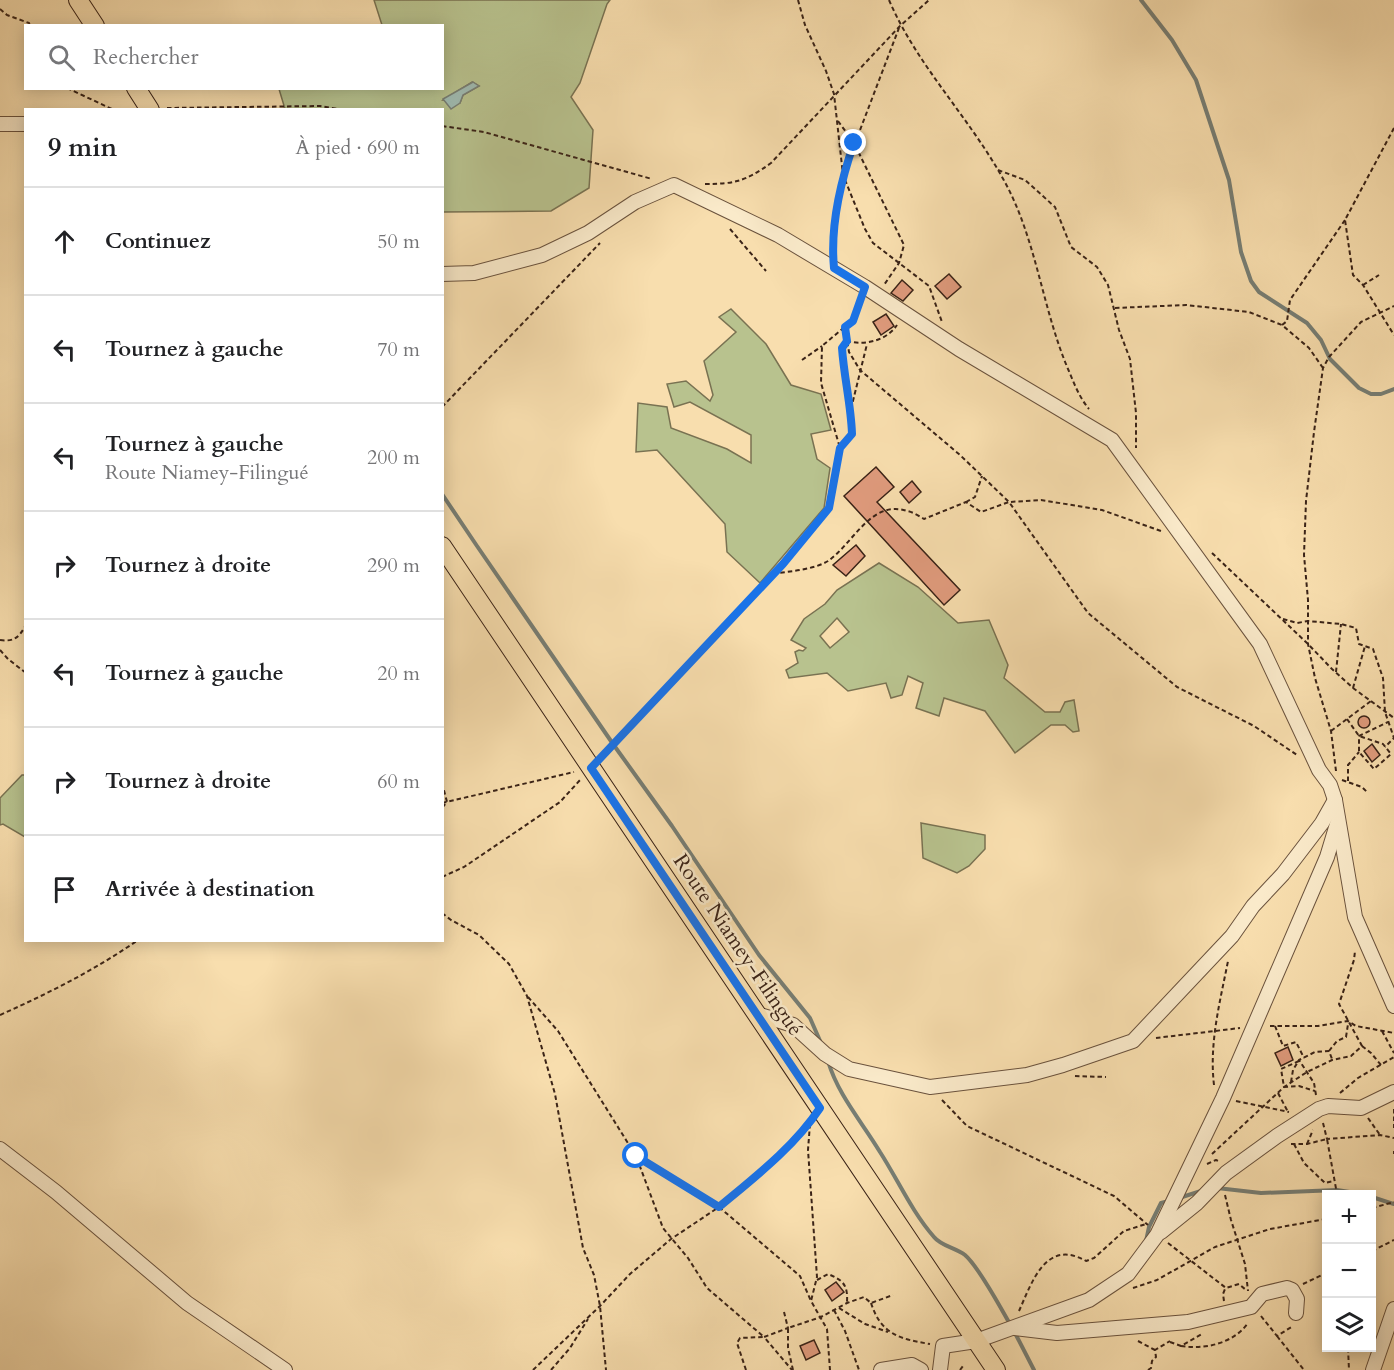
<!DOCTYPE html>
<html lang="fr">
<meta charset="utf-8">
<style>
body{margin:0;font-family:Cardo,serif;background:#f2f2f2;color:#202124}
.controls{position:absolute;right:18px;bottom:18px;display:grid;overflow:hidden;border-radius:0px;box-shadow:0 3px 15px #0003}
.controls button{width:54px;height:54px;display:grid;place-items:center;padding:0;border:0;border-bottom:2px solid #e0e0e0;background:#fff;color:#202124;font:30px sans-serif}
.stop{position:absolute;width:18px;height:18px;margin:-14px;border:4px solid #1a73e8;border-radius:50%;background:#fff}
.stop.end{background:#1a73e8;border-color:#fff;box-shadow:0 2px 6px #0008}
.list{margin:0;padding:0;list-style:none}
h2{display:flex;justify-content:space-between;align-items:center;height:78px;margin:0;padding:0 24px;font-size:26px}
h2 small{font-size:20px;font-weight:400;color:#757577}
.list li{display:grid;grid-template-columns:39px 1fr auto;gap:18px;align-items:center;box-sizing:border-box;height:108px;padding:0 24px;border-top:2px solid #e0e0e0}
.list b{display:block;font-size:22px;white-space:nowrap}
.list p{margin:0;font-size:20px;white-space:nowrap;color:#757577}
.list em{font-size:20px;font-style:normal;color:#757577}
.icon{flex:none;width:33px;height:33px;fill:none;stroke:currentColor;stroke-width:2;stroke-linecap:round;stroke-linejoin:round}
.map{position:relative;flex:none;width:1394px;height:1370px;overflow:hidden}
.search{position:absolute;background:#fff;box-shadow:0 3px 15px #0003;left:24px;top:24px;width:420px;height:66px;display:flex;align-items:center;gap:15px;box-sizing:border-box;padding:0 21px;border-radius:0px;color:#757577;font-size:22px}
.panel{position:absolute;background:#fff;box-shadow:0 3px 15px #0003;left:24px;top:108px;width:420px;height:834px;border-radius:0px}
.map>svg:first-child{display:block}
.green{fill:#b8c28e;stroke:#797252;stroke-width:1.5;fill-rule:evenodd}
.water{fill:#9fbbb2;stroke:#777e74;stroke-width:1.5}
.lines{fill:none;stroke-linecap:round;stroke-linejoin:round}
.stream{stroke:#777e74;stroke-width:4}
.building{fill:#e09b7d;stroke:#3a2317;stroke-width:1.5}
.minor-casing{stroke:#6a523d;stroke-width:16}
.major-casing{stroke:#3a2317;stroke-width:20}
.path{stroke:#3a2317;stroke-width:2;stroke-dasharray:4.5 3;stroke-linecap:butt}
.minor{stroke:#faeaca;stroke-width:14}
.major{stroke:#f8deae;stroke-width:18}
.route{stroke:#1a73e8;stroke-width:8}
.labels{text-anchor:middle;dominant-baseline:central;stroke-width:5;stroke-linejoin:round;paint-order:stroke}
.street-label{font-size:21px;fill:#3a2317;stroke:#faeaca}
</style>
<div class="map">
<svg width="1394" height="1370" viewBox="0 0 1394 1370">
<rect width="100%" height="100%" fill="#f8deae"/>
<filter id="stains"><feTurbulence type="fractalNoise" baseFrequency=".00333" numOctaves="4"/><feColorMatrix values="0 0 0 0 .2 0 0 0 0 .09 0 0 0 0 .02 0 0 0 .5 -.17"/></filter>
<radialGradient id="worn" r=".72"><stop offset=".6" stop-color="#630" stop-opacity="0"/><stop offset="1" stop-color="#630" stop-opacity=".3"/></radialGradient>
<g class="green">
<path d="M374,0h236l-3,4 -27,79 -9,14 22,33 -4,58 -38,23 -108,1 -1,-102 -157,-1 -6,-20 163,-1v-62l-60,-1zM472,82l7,4 -16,9 -3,8 -17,-3z"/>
<path d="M731,309l35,35 25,41 30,9 10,36 -20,4 6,25 13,9 -6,40 -64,75 -33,-31 -2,-28 -68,-74 -21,2 2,-49 29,4 4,21 56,21 24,14v-28l-61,-33 -16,5 -7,-23 19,-3 24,20 3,-6 -9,-34 32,-29 -17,-15z"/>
<path d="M879,563l39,24 40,36 31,-3 19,45 -4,13 41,34h15l5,-10 9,-2 5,31 -6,1 -8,-7h-14l-36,28 -30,-42 -41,-13 -5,18 -23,-8 7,-25 -15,-7 -6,19 -11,3 -5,-15 -38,8 -21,-18 -38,5 -3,-8 12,-7 -3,-11 4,-2 4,1 3,-3 -15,-8 13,-21 21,-15 12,-14zM837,618l12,14 -19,16 -10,-12z"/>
<path d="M22,775h3v62l-22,-13 -3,1v-27z"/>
<path d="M921,823l64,12v14l-16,17 -12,7 -34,-15z"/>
</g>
<path class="water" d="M473,82l6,4 -16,9 -3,8 -9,6 -8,-10z"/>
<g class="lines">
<g class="stream">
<path d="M1141,0l31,40 24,40 33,100 12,72 10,29 8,11 48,31 14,17 9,19 29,29 12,6h10l13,-5"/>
<path d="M442,494l35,52 136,198 59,82 87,129 51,63 11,25"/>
<path d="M828,1061c10,34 34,61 52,91 18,28 32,60 54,85 7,9 22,11 31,18 14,12 35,52 45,69"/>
<path d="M1217,1188l44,5 76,-3 25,4"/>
<path d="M1372,1197l22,7"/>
<path d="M1179,1198l22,-7"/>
<path d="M1146,1241l3,-14 12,-24 8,-2"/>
<path d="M1014,1331l20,39"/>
</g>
</g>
<g class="building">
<path d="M949,274l12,13 -14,12 -12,-13z"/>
<path d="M902,280l11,10 -10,11 -12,-8z"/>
<path d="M886,314l8,12 -13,9 -8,-13z"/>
<path d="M876,467l18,20 -17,15 83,88 -16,15 -100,-109z"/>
<path d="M912,481l9,11 -12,11 -9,-11z"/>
<path d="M856,545l9,11 -19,20 -13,-11z"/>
<circle cx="1364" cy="722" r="6"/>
<path d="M1372,744l8,11 -8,7 -8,-11z"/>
<path d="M1288,1047l5,13 -12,6 -6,-13z"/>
<path d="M836,1282l8,10 -12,9 -7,-11z"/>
<path d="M814,1340l6,13 -14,7 -6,-14z"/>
</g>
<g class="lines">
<defs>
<g id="minor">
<path d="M0,124h26"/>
<path d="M442,274l32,-1 68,-18 46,-22 47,-31 39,-17 104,50 87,52 94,62 153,91 148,204 59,126 11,15 5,15 20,117 39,89"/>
<path d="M757,1014l36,11 32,29 24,15 81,18 97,-12 36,-10 70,-24 99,-105 21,-30 30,-32 39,-51 13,-23"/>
<path d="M0,1149l56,43 131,111 98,67"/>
<path d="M1161,1232l36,-29 29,-30 51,-37 42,-27 9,-3 33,2 33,-16"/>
<path d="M1015,1328l42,5 131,-11 63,-15 11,-13 25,-6 5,2 5,9 -1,14"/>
<path d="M881,1370l31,-5 9,5"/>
<path d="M940,1370l3,-24 33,-5 113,-41 39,-26 29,-39 66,-137 104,-241 10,-33"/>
<path d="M1373,1370l21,-61"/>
</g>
<g id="major">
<path d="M78,0l17,26"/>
<path d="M136,88l14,22"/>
<path d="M442,546l554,824"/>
</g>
</defs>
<use href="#minor" class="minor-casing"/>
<use href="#major" class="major-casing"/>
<g class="path">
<path d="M798,0l7,25 21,46 8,23 9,81 22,54 8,14 56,43 13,36"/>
<path d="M889,0c29,68 85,122 119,188 29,57 35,122 60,181 6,14 11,28 21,40"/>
<path d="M0,9l7,6 22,8 1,3"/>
<path d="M67,88l47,22"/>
<path d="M167,108l153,-2 24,4"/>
<path d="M838,121l16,22 50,102 -5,18 -15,22"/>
<path d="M442,126l42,6 168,47"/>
<path d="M1394,128l-49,92 8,55 10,10 31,50"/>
<path d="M998,170l27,10 30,27 16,40 26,20 11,18 11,45 11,29 6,54v35"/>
<path d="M844,172l55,-144"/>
<path d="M705,184c30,0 41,-3 66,-21l129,-137 29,-26"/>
<path d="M730,229l36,42"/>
<path d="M833,252l10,-75"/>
<path d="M1363,285l16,-10"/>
<path d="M1115,308l71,-3 63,7 33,13"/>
<path d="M845,327l4,25 11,18 100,85 49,47 32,-2 61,10 59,21"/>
<path d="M802,360l20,-14"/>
<path d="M1323,368l-14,-20 -27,-23 5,-4 3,-21 55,-80"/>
<path d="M442,407l158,-164"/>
<path d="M851,409l16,-65"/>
<path d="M840,448l11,-14c0,-29 -7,-57 -9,-86l5,-7c19,5 40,-1 50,-16"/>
<path d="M966,502l9,-5 7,-21"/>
<path d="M1212,553l96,91 24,25 21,19 41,30"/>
<path d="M773,574c17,-3 40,-4 55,-13 25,-17 43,-62 79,-50 6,1 12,5 17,8l42,-17 15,10 28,-10 79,111 89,74 77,39 43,29"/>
<path d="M1283,619l14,4 11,-2 33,3 15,4 3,16 14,5 10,29 2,34 9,26 -9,9"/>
<path d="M0,640c15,2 19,-3 26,-15"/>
<path d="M0,650l8,9 18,14"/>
<path d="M1336,672l5,-48"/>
<path d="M1353,688l12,-42"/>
<path d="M1347,719l12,17 24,8 8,10 -17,15 -15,-17v-16l29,-14"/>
<path d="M1331,731l40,-30"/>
<path d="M603,755l180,-191 46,-56 11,-60 -19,-65 1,-37 31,-26 7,-19"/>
<path d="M1336,771l-5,-40 -16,-53 -7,-34v-44l-4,-45 2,-54 8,-69 9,-64 6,-11 32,-35 33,-16"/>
<path d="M1342,780l20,7 6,6"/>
<path d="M1348,781v-16l11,-13"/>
<path d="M442,783l5,19 -5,6"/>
<path d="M442,803l132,-31"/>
<path d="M442,877l22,-10 96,-65 21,-23"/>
<path d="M442,913l9,7 28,15 30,29 18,32 28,98 28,154 11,27 6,31 6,64"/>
<path d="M528,997l30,34 78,125 27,72 25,30 19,30 57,49"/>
<path d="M0,1015c47,-21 95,-45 138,-75"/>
<path d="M1270,1026h48l30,-5 8,5 38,7"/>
<path d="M1275,1026l8,20 13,-4 8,16"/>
<path d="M1382,1031l12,22"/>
<path d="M1156,1038l84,-10"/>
<path d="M1362,1046l9,7 10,12"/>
<path d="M1329,1051l8,-10 9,-4 2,-13"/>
<path d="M1299,1061l-18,8 3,18 15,-1 16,5"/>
<path d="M1075,1076l31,1"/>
<path d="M1291,1082l2,-12 6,-10"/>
<path d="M1214,1085c-5,-42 6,-83 14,-124"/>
<path d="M1278,1093l10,19"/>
<path d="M1340,1093l18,-15 36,-21"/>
<path d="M1316,1095l-2,-12 -15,-23 16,-8 14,-1 3,8"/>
<path d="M942,1100l25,26 147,70 34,29"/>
<path d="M1236,1101l53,11"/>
<path d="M1394,1109v19"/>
<path d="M1368,1118l12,17"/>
<path d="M1323,1123l4,16 53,-4 14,3"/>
<path d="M810,1124l-2,26 9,127 -6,24 16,28 3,41"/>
<path d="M1291,1144h16l20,-5 10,55"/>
<path d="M1294,1144l10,19 21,20 9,-2"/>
<path d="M1307,1144l6,-14"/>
<path d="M1212,1154l72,-67 23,-15 25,-12 19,-4 11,-10 -23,-42 15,-44 1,-9"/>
<path d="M1394,1154v-3"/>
<path d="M636,1156l83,51 81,69 11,25"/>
<path d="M1207,1164l9,-4 2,1"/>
<path d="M1225,1195l6,25 14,44 3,27"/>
<path d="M1372,1208l22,-6"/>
<path d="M1168,1243l58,45 13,-4 7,6"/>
<path d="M1372,1251l22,-11"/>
<path d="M817,1280l11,-6c15,6 20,11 19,28"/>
<path d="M1303,1284l23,-11"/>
<path d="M1133,1288l24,-8 58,-33 55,-18 56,-10"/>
<path d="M1224,1301l-1,-7 2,-5"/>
<path d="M871,1303c10,31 28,36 59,41"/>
<path d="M839,1308l26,16 23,8"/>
<path d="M834,1310l11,21 14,39"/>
<path d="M1019,1311c13,-29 27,-73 67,-50l8,-3 30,-27 22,-7"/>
<path d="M784,1312l4,16 -24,9 28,33"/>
<path d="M1261,1316l16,20 16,-10"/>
<path d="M1277,1336l27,34"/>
<path d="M1138,1341l17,9"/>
<path d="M1170,1342l11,4 21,-12"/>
<path d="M1181,1346c24,4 53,-3 67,-23"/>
<path d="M1348,1348l1,22"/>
<path d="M533,1370l67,-64 30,-32 41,-35 48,-32 46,-38 45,-47"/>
<path d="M551,1370l19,-22 18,-29"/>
<path d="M746,1370l-9,-27 3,-5 24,-1"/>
<path d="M793,1370l-5,-22v-20l33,-11 26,-14 17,-6 7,6 22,-8"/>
<path d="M960,1370l3,-4"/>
<path d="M1148,1370l3,-2 1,-7 4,-4 -1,-7 15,-9"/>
</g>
<use href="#minor" class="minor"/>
<use href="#major" class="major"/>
</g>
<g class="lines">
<path class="route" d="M636,1156l83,51c36,-30 75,-60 101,-99l-229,-340 192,-204 46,-56 11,-60 12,-14c-1,-29 -8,-57 -10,-86l5,-7 -2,-14 8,-6 12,-34 -31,-19c-4,-42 6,-85 20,-125"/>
</g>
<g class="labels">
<g class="street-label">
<text transform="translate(738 945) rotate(56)">Route Niamey-Filingué</text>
</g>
</g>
<rect width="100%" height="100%" filter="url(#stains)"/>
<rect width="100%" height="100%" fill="url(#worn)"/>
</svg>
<div class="controls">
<button>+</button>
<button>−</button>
<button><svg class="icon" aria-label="layers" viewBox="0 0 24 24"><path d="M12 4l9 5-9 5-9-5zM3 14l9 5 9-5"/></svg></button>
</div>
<div class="stop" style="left:636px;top:1156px"></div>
<div class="stop end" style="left:854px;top:143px"></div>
<div class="search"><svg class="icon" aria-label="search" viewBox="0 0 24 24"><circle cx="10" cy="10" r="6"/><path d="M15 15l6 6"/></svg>Rechercher</div>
<section class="panel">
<h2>9 min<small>À pied · 690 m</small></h2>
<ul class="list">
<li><svg class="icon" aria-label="ahead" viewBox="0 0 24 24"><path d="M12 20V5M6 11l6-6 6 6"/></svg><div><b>Continuez</b></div><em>50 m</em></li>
<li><svg class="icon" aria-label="left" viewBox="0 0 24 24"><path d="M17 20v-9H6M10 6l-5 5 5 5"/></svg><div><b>Tournez à gauche</b></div><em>70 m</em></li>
<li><svg class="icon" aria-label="left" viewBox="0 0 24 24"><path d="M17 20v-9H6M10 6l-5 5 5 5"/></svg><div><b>Tournez à gauche</b><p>Route Niamey-Filingué</p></div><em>200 m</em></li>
<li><svg class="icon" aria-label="right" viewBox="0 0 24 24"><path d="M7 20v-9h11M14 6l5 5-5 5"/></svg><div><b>Tournez à droite</b></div><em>290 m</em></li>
<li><svg class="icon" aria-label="left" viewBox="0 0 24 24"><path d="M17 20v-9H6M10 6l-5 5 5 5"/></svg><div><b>Tournez à gauche</b></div><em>20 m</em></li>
<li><svg class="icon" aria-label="right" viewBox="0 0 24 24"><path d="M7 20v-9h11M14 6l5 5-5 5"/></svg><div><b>Tournez à droite</b></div><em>60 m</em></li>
<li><svg class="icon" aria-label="arrive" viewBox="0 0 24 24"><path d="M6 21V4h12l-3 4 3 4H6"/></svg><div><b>Arrivée à destination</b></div></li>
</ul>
</section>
</div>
